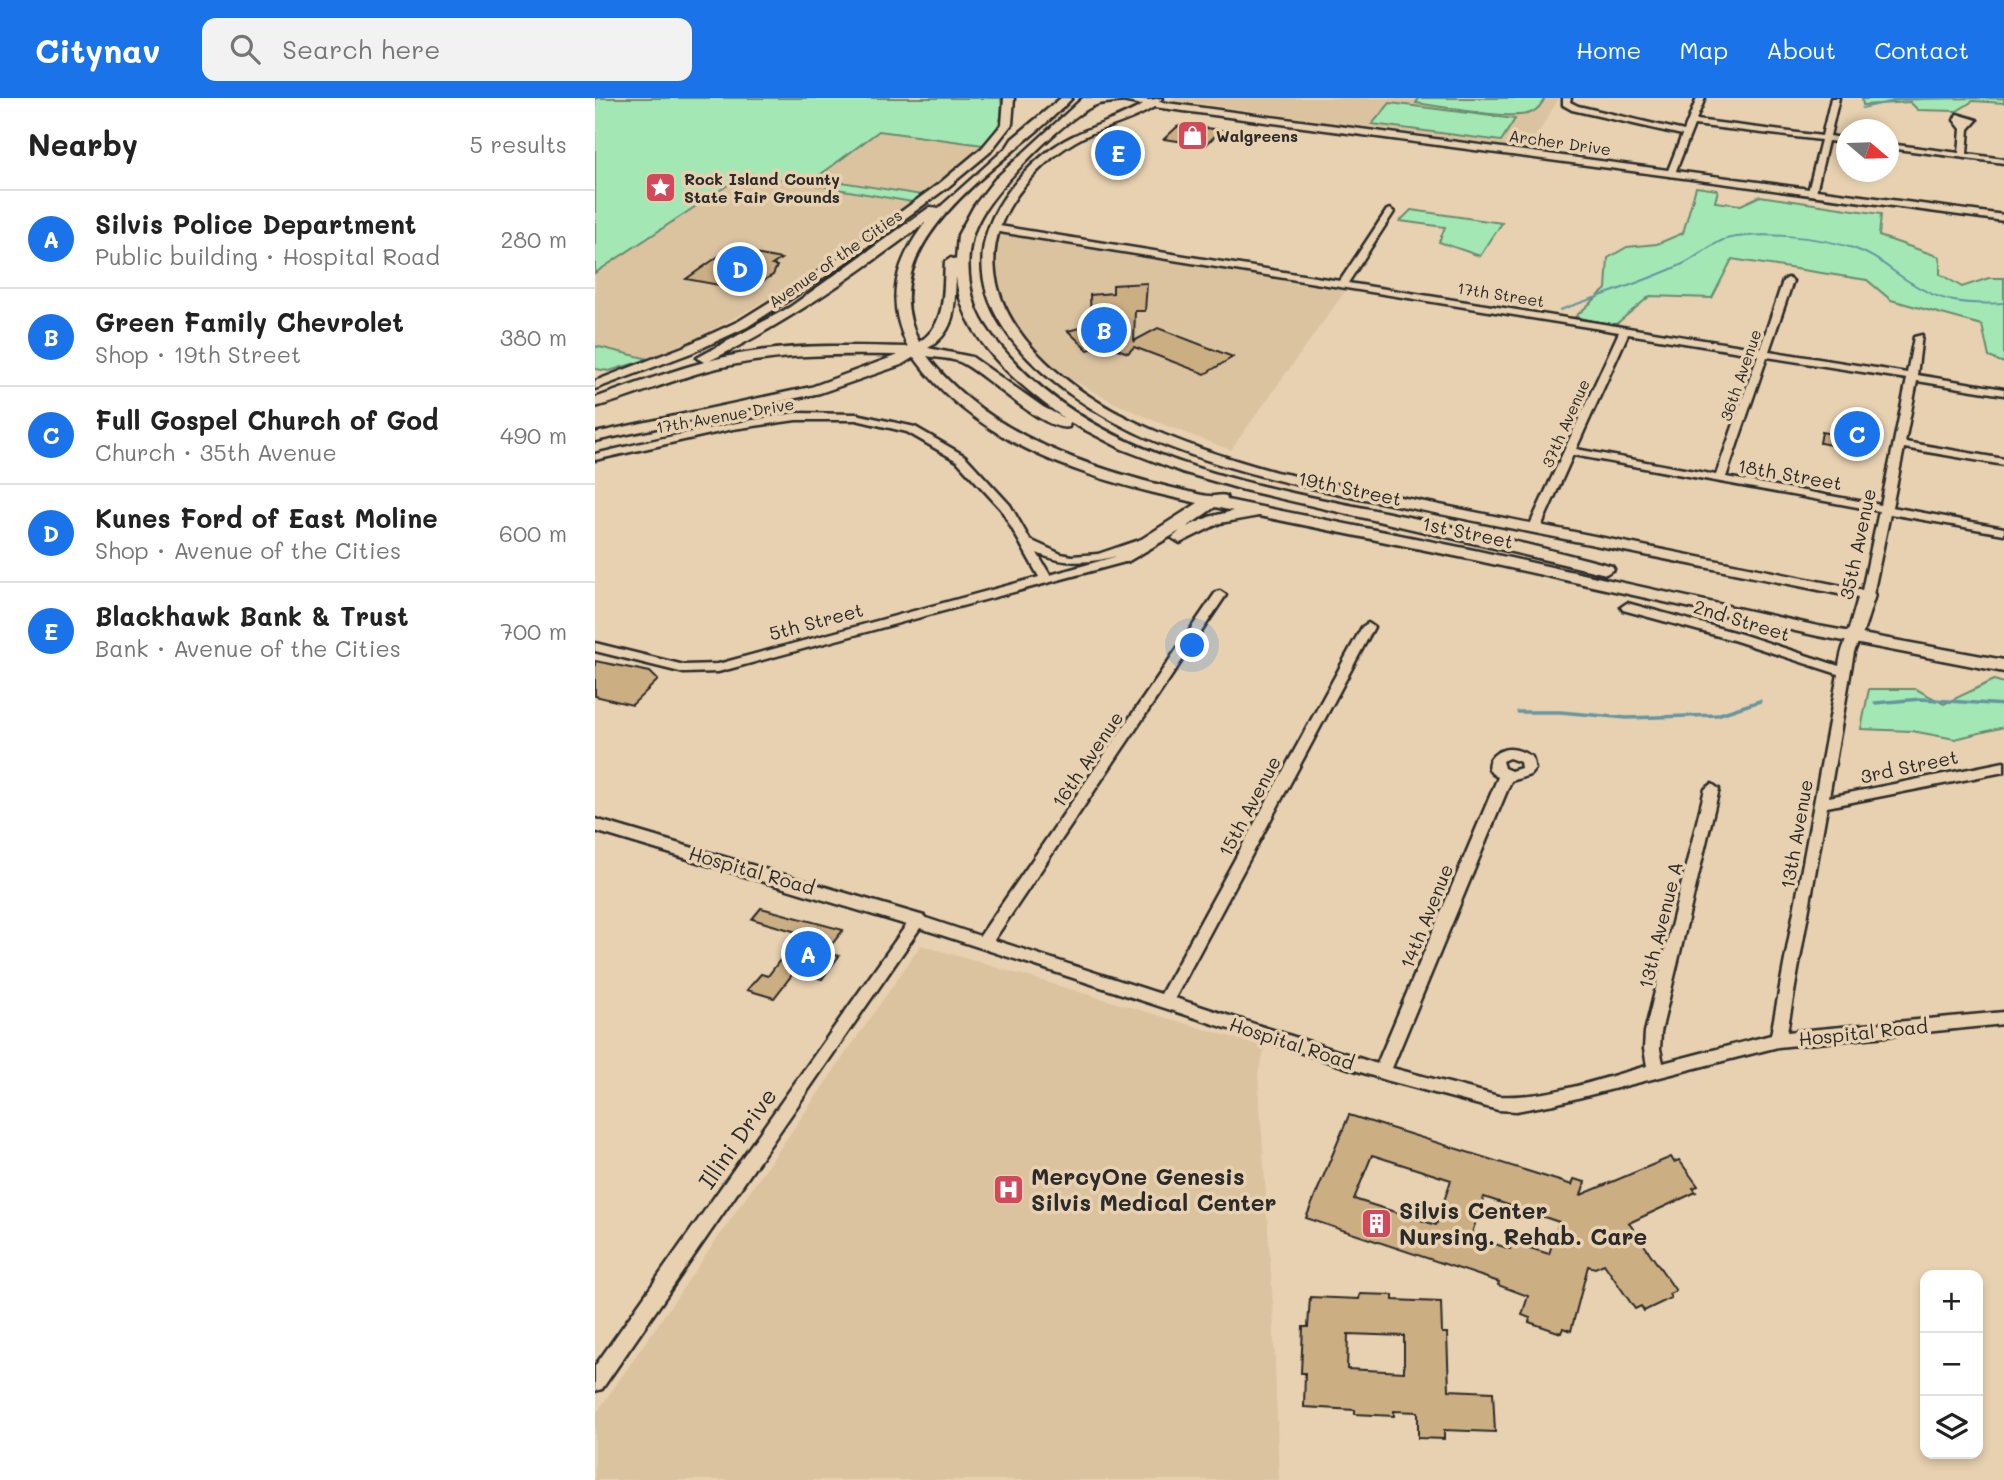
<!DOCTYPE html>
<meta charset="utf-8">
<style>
body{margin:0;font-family:Mali,sans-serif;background:#f2f2f2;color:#222}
.controls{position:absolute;right:21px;bottom:21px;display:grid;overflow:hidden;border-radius:14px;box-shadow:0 4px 10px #0003}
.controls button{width:63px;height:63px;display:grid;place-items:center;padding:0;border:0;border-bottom:2px solid #e0e0e0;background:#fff;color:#222;font:35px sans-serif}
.compass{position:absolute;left:1241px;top:21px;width:63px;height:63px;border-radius:50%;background:#fff;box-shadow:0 4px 10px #0003;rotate:109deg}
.you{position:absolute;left:598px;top:548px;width:24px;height:24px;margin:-18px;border:5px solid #fff;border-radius:50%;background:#1a73e8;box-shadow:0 0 0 10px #1a73e833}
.badge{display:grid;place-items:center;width:46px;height:46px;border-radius:50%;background:#1a73e8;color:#fff;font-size:23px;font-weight:700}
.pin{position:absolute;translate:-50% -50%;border:4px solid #fff;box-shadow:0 2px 7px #0006}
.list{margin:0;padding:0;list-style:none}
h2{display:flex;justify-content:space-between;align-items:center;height:91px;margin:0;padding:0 28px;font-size:30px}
h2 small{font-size:23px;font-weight:400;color:#767676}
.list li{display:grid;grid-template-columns:46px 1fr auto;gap:21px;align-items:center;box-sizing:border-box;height:98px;padding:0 28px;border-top:2px solid #e0e0e0}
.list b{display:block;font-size:26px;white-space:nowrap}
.list p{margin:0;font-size:23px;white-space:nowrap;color:#767676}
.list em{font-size:23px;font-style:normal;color:#767676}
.icon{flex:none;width:38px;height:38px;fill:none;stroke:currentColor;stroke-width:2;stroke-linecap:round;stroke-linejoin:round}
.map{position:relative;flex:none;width:1409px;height:1382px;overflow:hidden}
header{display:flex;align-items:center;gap:42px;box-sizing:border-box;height:98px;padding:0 35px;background:#1a73e8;color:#fff}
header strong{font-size:33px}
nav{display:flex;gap:38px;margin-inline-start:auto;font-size:24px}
.search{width:490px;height:63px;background:#f2f2f2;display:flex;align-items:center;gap:18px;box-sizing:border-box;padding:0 24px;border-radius:14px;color:#767676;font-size:26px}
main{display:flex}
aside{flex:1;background:#fff}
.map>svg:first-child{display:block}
.built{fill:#dbc3a0}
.green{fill:#a3e8b4;stroke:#678a70;stroke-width:2}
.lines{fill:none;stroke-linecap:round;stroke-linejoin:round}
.stream-far1{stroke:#6695a0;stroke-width:2}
.stream{stroke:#6695a0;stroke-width:3.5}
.building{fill:#ccae83;stroke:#2b2b2b;stroke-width:2;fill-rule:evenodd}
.minor-casing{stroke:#2b2b2b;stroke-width:5}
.tertiary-casing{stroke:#2b2b2b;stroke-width:5}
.secondary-casing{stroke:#2b2b2b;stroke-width:5}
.minor{fill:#e7d1b0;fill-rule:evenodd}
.tertiary{fill:#e7d1b0;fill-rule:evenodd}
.secondary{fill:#e7d1b0;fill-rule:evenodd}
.labels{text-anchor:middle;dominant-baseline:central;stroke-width:7;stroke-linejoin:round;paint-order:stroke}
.far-poi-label{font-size:16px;font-weight:bold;fill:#2b2b2b;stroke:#e7d1b0;text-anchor:start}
.far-street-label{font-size:16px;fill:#2b2b2b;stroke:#e7d1b0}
.street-label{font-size:19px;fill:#2b2b2b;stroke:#e7d1b0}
.near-street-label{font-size:23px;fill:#2b2b2b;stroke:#e7d1b0}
.near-poi-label{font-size:23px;font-weight:bold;fill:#2b2b2b;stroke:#e7d1b0;text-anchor:start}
</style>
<header>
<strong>Citynav</strong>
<div class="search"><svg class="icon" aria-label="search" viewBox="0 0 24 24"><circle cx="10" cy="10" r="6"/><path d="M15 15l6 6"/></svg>Search here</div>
<nav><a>Home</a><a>Map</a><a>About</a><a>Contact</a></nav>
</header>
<main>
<aside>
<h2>Nearby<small>5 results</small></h2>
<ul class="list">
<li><span class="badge">A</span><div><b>Silvis Police Department</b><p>Public building · Hospital Road</p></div><em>280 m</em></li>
<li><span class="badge">B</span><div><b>Green Family Chevrolet</b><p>Shop · 19th Street</p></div><em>380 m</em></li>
<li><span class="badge">C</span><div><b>Full Gospel Church of God</b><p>Church · 35th Avenue</p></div><em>490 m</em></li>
<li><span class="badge">D</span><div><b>Kunes Ford of East Moline</b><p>Shop · Avenue of the Cities</p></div><em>600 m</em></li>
<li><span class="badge">E</span><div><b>Blackhawk Bank &amp; Trust</b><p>Bank · Avenue of the Cities</p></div><em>700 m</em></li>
</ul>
</aside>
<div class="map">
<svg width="1409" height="1382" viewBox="0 0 1409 1382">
<rect width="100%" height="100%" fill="#e7d1b0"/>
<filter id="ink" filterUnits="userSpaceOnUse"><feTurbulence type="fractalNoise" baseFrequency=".0143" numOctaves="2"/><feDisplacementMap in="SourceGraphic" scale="14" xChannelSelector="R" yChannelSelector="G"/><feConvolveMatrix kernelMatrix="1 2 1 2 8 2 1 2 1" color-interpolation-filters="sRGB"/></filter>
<g filter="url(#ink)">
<g class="built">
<path d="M578,0h386l-30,51 -355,-49z"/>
<path d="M284,33l104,14 -61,50 -107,-17z"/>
<path d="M151,75l166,29 -129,89 -82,45 -52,23 -54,-13v-73z"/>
<path d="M404,133l352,52 -120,167 -69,-26 -49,-22 -46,-25 -18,-14 -33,-38 -17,-34 -4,-25z"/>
<path d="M326,847l344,102 -7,27 15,231 6,175h-684v-65z"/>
</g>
<g class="green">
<path d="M0,0h406c3,21 -2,32 -18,47l-104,-14 -63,47 106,17 -10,7 -166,-29 -151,100z"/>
<path d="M824,0h126c-4,7 -7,12 -15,15 -20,8 -90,-7 -114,-10z"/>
<path d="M1409,0v5l-31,-2 -16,10 -39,-1 -8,-8 -47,3 -1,-6z"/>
<path d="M795,5l125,16 -14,22 -129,-17z"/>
<path d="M1101,89l22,3 -3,12 26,3 19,-9 121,18 -2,22 61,21v17l22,13 27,-9h15v85l-15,-6 -7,-32 -91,-25 -24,-20 -135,-21 -20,39 -62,-2 -35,29 -40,-8 31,-28 2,-31 19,-11 30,-3 26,-11z"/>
<path d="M816,112l91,13 -22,33 -41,-14 6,-15 -45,-6z"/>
<path d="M0,248l54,13 -40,12 -14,-2z"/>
<path d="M1399,582l10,3v44l-49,12 -43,-8 -51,-2 8,-40h47l28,15z"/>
</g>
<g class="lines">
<g class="stream-far1">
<path d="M1267,10l37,-8 51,-2"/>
<path d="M965,212c41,-15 85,-28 125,-47 14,-7 27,-20 41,-24 35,-8 93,-2 127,9 22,7 36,21 55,33 33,22 57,24 96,22"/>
</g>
<g class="stream">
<path d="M1280,605l46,-4 83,6"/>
<path d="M923,614h42l67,6 90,-3 43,-14"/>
</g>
</g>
<g class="building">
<path d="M588,27l38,5 -15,15 -42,-6 13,-12z"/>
<path d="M522,48l19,2 -13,12 -19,-2z"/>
<path d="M134,151l52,10 -9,6 5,1 -4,9 -14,8 -9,-1 -9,7 -55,-10z"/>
<path d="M552,185l-2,28h-10l-1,30 24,-13 75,29 -28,17 -71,-27 -6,6 -21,-8 -19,5 -20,-19 23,-6 -1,-30 23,-2v-8z"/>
<path d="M1244,326l33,7 -3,18 -2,3 -47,-9 2,-11 14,3z"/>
<path d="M0,563l55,11 8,8 -26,25 -37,-9z"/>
<path d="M166,810l82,22 -17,22 13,4 -17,23 -27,-8 -21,27 -27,-8 14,-16 7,2 32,-43 -48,-14z"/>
<path d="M754,1017l223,70 2,-6 11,3 -4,13 90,-38 3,5 5,-2 19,26 -5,2 3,4 -67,31 47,68 -7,3 2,4 -27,13 -3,-5 -6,3 -31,-45 -9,4 -7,-2 -17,65 -8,-3 -2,5 -32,-11 1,-4 -8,-3 6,-19 -30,-11 1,-3 -193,-64zM777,1057l79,25 -15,45 -82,-26zM889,1099l75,25 -10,32 -38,-12 -1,7 -39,-13z"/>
<path d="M765,1196l33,1v5l48,2 1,31h5l2,57 44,2 2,40 -51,-2v9l-26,-1v-26l-24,-1v5l-39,-2v-4l-51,-3 1,-34h-4l2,-46h5l2,-30 49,2zM753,1236l56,2v36l-57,-3z"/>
</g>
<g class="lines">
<defs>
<g id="minor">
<path d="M968,0h8l-1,4 8,4 106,25 13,-33h8l-9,22 126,16 9,-38h8l-9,38 17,3v4l-19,-2 -12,51 -4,3 -4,-3 13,-52 -127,-15 -19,48 -4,3 -4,-3 15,-38 -110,-25 -9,-5z"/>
<path d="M1362,16l20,6 -8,9 -2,25 37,5v4l-115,-15v-4l70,9 2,-24 -7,-9z"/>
<path d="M795,111l4,3 -46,71 412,66 23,-68 5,-3 5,3 -24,70 138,22 7,-36 8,-2 -5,40 87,14v6l-87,-14 -12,61 99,17v6l-100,-17 -12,59 112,21v6l-114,-20 -17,81 -6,4 -6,-4 18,-84 -306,-56 -33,74 -6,3 -4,-1 -2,-2 91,-197 -626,-101 -4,-3 4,-3 347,56 47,-71zM1033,236l130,21 -42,120 -140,-26zM1172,259l140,22 -26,126 -155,-28z"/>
<path d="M201,315l60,1 59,13 50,29 45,49 20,35 31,14 11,2 26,-2 44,-15 6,4c-7,5 -17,8 -25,11 -30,9 -57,12 -86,-1l13,22 71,-20 6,4 -2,3 -407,110 -34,1 -89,-22v-8l89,22 34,-1 321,-87 -38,-68 -44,-48 -50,-29 -51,-12h-60l-63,9 -138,31v-6c67,-16 133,-31 201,-41z"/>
<path d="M625,493l6,4 -232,345 167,54 201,-367 6,-4 6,4 -199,371 202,66 121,-287c-20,-9 -5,-28 12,-28 8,0 15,4 22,8l3,12 -5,6 -19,6 -119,287 106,28c49,3 101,-17 149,-30l-3,-17 1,-17 60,-243 7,-5 7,5 -58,243 -1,17 3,14 108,-28 67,-361 -105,-34 -110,-30 -2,-3 6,-4 114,31 98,32c2,-12 5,-29 16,-34l4,1 2,3 -7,16 -25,145 175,-35v10l-177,35 -40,225 217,-20v12l-226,23 -224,57 -38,7 -18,-1 -116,-31 -462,-151 -318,461 -7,2v-25l317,-449 5,-2 63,21 236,-344zM914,660l11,4 1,6 -10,3 -7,-3 -2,-7z"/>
</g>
<g id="tertiary">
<path d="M409,0h10l-2,26 -22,28 -42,35 -113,83 -88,57 -56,26 -96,36v-8l88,-34 56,-26 88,-55 113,-83 42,-35 20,-24z"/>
<path d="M511,0l44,2 12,-2 -3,4 845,113v6l-850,-114c-20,13 -42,18 -64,27 -22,9 -42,26 -59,44 -92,100 7,197 100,242 47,23 96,38 145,52l596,120 3,3 -14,44 -6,2 -8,-5 11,-38c-134,-27 -269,-54 -403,-81 -101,-21 -203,-36 -298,-75 -119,-50 -254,-164 -117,-284 34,-30 67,-32 103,-53z"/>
<path d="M0,721l322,95 7,2 3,5 -3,5 -7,2 -322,-97z"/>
</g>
<g id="secondary">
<path d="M466,0h11c-57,63 -206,139 -153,244 28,-17 24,-51 26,-80l6,-4 5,2 2,-25 16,-29 21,-27 88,-81h40l-1,3c-8,2 -19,1 -26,4 -31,12 -100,83 -116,113 -15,26 -14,59 -5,87 7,21 21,36 35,52 101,114 281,134 422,165 60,14 120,28 180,44l2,3 -8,5 -362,-84 -62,-18 -60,-23 -52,-27 -1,5c-25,6 -84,-54 -109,-65 -10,-4 -22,-4 -33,-6 62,81 166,114 262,136 6,1 14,4 21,4 6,1 9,-2 16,0l1,4 247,50 344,76 186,34v12l-186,-36 -344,-76 -215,-44 -39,7 -40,20 -8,-5 8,-7 -53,31h-12l-2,-3 2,-3 83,-53c-104,-22 -219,-55 -284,-146l-13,8 -81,28 -225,48v-8l216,-46 87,-32c-67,-1 -131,-1 -196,17 -36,10 -71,26 -107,35v-9c53,-18 108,-40 164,-47 50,-7 99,-5 149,-4 -23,-47 -13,-85 18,-125 -69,52 -139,101 -217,139l-5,1 -7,-4 93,-51 140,-100 9,1 68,-61 5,-8zM361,179c6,63 61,106 108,141l-21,-11 -71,-50 -44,-9c29,-17 26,-41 28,-71zM620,409l18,4 -24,6 -22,10z"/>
<path d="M534,0h12l4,4 -5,3z"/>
</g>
</defs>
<use href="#minor" class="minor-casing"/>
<use href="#tertiary" class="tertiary-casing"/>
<use href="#secondary" class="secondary-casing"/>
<use href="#minor" class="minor"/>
<use href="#tertiary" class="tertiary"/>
<use href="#secondary" class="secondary"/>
</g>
</g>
<defs>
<symbol id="shop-square" viewBox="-11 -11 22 22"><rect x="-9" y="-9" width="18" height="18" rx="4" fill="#d1495b" stroke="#e7d1b0"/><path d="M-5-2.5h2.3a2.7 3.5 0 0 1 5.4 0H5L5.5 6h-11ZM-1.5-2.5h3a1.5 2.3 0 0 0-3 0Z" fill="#fff"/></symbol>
<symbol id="sight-square" viewBox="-11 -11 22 22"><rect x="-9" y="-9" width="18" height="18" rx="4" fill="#d1495b" stroke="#e7d1b0"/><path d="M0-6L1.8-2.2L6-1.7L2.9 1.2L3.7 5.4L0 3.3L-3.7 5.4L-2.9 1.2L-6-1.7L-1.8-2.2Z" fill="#fff"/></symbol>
<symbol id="hospital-square" viewBox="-11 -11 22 22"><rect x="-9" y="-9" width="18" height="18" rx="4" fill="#d1495b" stroke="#e7d1b0"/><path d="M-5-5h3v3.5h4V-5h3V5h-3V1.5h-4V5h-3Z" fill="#fff"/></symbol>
<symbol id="building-square" viewBox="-11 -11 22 22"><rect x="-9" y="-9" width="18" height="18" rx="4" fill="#d1495b" stroke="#e7d1b0"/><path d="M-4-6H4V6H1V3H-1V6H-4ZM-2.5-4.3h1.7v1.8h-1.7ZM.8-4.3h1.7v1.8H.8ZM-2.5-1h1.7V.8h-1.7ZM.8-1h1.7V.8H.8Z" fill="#fff"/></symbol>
</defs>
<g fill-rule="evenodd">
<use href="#shop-square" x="580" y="20" width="35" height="35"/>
<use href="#sight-square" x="48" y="72" width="35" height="35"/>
<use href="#hospital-square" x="396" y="1074" width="35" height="35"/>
<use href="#building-square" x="764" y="1108" width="35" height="35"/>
</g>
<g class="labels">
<g class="far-poi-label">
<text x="621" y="37">Walgreens</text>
<text x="89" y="80">Rock Island County<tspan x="89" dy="18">State Fair Grounds</tspan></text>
</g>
<g class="far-street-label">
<text transform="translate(965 44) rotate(8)">Archer Drive</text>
<text transform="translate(240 160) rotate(-35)">Avenue of the Cities</text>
<text transform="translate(906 196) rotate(9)">17th Street</text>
<text transform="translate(1145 277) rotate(-71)">36th Avenue</text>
<text transform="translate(130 317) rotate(-10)">17th Avenue Drive</text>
<text transform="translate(970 325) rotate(-66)">37th Avenue</text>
</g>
<g class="street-label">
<text transform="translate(1195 376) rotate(10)">18th Street</text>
<text transform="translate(755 390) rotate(12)">19th Street</text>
<text transform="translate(873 434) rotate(12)">1st Street</text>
<text transform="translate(1262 446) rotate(-78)">35th Avenue</text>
<text transform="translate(1147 522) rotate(17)">2nd Street</text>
<text transform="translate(221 523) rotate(-15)">5th Street</text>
<text transform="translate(492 661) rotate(-56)">16th Avenue</text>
<text transform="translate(1314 668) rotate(-12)">3rd Street</text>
<text transform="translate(654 708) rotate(-62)">15th Avenue</text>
<text transform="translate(1201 736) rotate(-80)">13th Avenue</text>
<text transform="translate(157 772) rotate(16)">Hospital Road</text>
<text transform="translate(831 818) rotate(-68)">14th Avenue</text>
<text transform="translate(1065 827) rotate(-76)">13th Avenue A</text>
<text transform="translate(1268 934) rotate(-6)">Hospital Road</text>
<text transform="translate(697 945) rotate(18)">Hospital Road</text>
</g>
<g class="near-street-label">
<text transform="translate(142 1040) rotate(-55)">Illini Drive</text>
</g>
<g class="near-poi-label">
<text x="436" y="1078">MercyOne Genesis<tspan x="436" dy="26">Silvis Medical Center</tspan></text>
<text x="804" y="1112">Silvis Center<tspan x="804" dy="26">Nursing. Rehab. Care</tspan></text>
</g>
</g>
</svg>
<div class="controls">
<button>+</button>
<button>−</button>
<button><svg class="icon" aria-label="layers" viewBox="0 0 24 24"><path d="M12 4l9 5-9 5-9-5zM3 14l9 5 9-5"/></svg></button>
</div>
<svg class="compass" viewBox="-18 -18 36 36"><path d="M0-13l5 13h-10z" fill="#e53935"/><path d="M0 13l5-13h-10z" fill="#767676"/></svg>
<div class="you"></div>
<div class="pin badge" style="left:213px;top:856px">A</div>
<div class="pin badge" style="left:509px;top:232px">B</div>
<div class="pin badge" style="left:1262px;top:336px">C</div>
<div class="pin badge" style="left:145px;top:171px">D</div>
<div class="pin badge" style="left:523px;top:55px">E</div>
</div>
</main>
